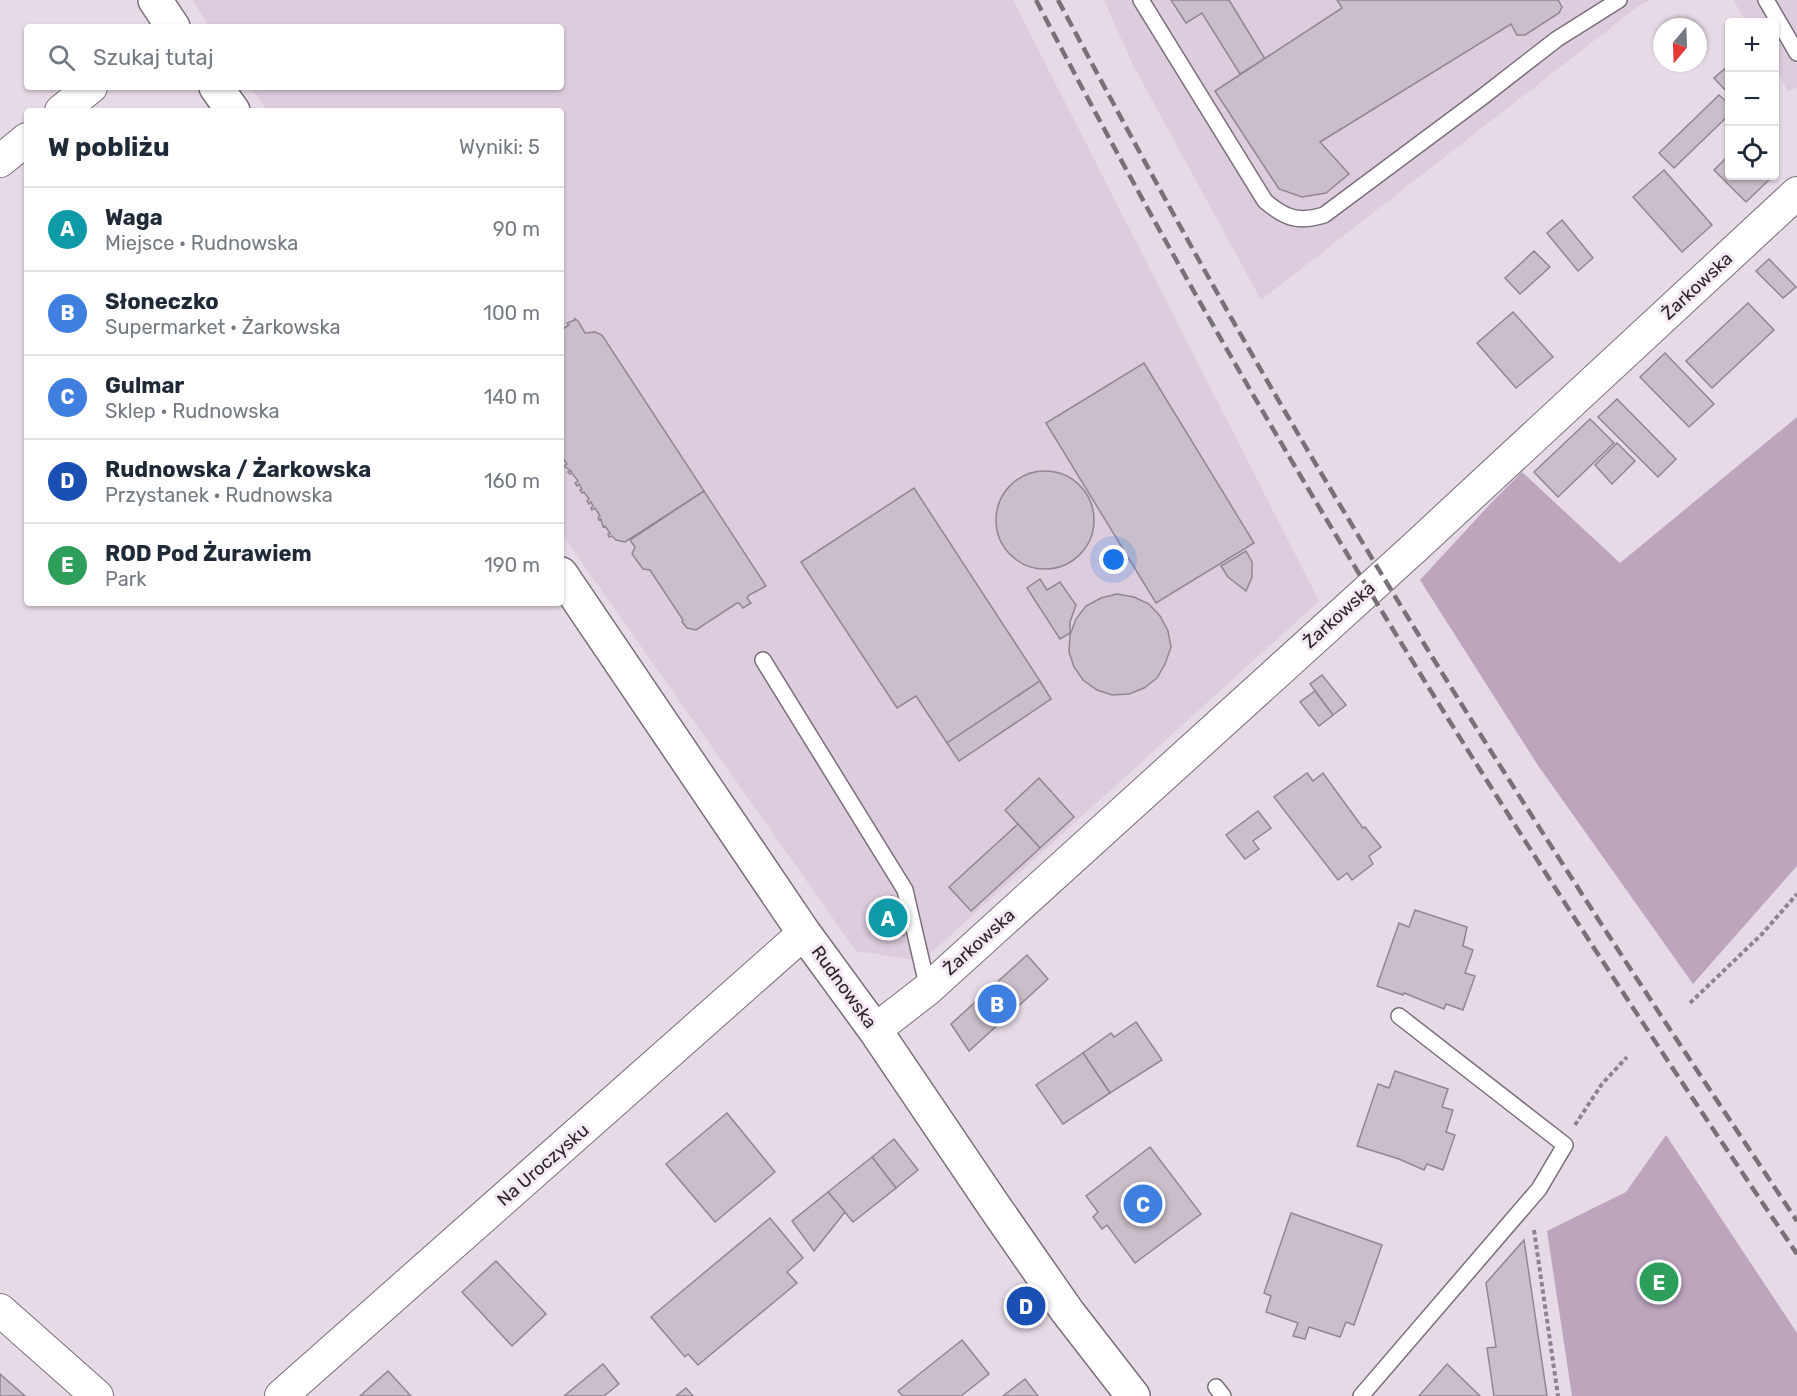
<!DOCTYPE html>
<html lang="pl">
<meta charset="utf-8">
<style>
body{margin:0;font-family:Rubik,sans-serif;background:#f6f6f7;color:#1f2937}
.controls{position:absolute;right:18px;top:18px;display:grid;overflow:hidden;border-radius:6px;box-shadow:0 2px 4px #0004}
.controls button{width:54px;height:54px;display:grid;place-items:center;padding:0;border:0;border-bottom:2px solid #e0e1e3;background:#fff;color:#1f2937;font:30px sans-serif}
.compass{position:absolute;left:1653px;top:18px;width:54px;height:54px;border-radius:50%;background:#fff;box-shadow:0 2px 4px #0004;rotate:199deg}
.you{position:absolute;left:1114px;top:560px;width:21px;height:21px;margin:-15px;border:4px solid #fff;border-radius:50%;background:#1a73e8;box-shadow:0 0 0 9px #1a73e833}
.badge{display:grid;place-items:center;width:39px;height:39px;border-radius:50%;background:#3c8175;color:#fff;font-size:20px;font-weight:700}
.pin{position:absolute;translate:-50% -50%;border:3px solid #fff;box-shadow:0 2px 6px #0006}
.list{margin:0;padding:0;list-style:none}
h2{display:flex;justify-content:space-between;align-items:center;height:78px;margin:0;padding:0 24px;font-size:26px}
h2 small{font-size:20px;font-weight:400;color:#747a83}
.list li{display:grid;grid-template-columns:39px 1fr auto;gap:18px;align-items:center;box-sizing:border-box;height:84px;padding:0 24px;border-top:2px solid #e0e1e3}
.list b{display:block;font-size:22px;white-space:nowrap}
.list p{margin:0;font-size:20px;white-space:nowrap;color:#747a83}
.list em{font-size:20px;font-style:normal;color:#747a83}
.icon{flex:none;width:33px;height:33px;fill:none;stroke:currentColor;stroke-width:2;stroke-linecap:round;stroke-linejoin:round}
.map{position:relative;flex:none;width:1797px;height:1396px;overflow:hidden}
.search{position:absolute;background:#fff;box-shadow:0 2px 4px #0004;left:24px;top:24px;width:540px;height:66px;display:flex;align-items:center;gap:15px;box-sizing:border-box;padding:0 21px;border-radius:6px;color:#747a83;font-size:22px}
.panel{position:absolute;background:#fff;box-shadow:0 2px 4px #0004;left:24px;top:108px;width:540px;height:498px;border-radius:6px}
.map>svg:first-child{display:block}
.built{fill:#dcccdd}
.green{fill:#bda5be}
.building{fill:#c9bec9;stroke:#918691;stroke-width:1.5}
.lines{fill:none;stroke-linecap:round;stroke-linejoin:round}
.lane-casing{stroke:#796e79;stroke-width:18}
.street-casing{stroke:#796e79;stroke-width:34}
.secondary-casing{stroke:#796e79;stroke-width:36}
.path{stroke:#8c848c;stroke-width:4;stroke-dasharray:4.5 3;stroke-linecap:butt}
.lane{stroke:#fff;stroke-width:15}
.street{stroke:#fff;stroke-width:32}
.secondary{stroke:#fff;stroke-width:33}
.rail{stroke:#787178;stroke-width:4.5;stroke-dasharray:12 6;stroke-linecap:butt}
.labels{text-anchor:middle;dominant-baseline:central;stroke-width:6;stroke-linejoin:round;paint-order:stroke}
.street-label{font-size:18px;fill:#2a262a;stroke:#f3e7f3}
</style>
<div class="map">
<svg width="1797" height="1396" viewBox="0 0 1797 1396">
<rect width="100%" height="100%" fill="#e6dae6"/>
<g class="built">
<path d="M192,0h821l306,601 -397,360 -66,-10 -295,-418v-422h-294l-16,-24h310v-60h-351z"/>
<path d="M1104,0h548l-11,4 -380,296 -129,-237z"/>
<path d="M1733,0h64v87l-9,4 -13,-22 -1,-47h-27z"/>
</g>
<g class="green">
<path d="M1797,417v449l-104,118 -156,-220 -117,-184 73,-79 29,-29 98,91z"/>
<path d="M1666,1135l131,198v63h-225l-25,-165 79,-39z"/>
</g>
<g class="building">
<path d="M1171,0h58l36,59 -25,15 -38,-61 -16,10z"/>
<path d="M1337,0h221l4,7 -3,6 -34,22h-8l-6,-11 -191,118 29,32 -23,19 -24,4 -23,-8 -64,-98 127,-83z"/>
<path d="M1730,64v31l-16,-17z"/>
<path d="M1719,95l11,10v9l-56,54 -15,-15z"/>
<path d="M1730,154v22h40l2,1 -26,25 -32,-32z"/>
<path d="M1664,170l48,55 -30,27 -49,-55z"/>
<path d="M1562,220l31,38 -15,13 -31,-38z"/>
<path d="M1534,251l16,16 -30,27 -15,-16z"/>
<path d="M1769,259l27,28 -13,11 -27,-27z"/>
<path d="M1748,303l26,27 -62,58 -26,-27z"/>
<path d="M1513,312l40,45 -37,31 -39,-45z"/>
<path d="M574,318l4,3 7,12 10,-1 7,3 102,156 -79,51 -9,-2 -4,-4 -3,1 -1,-3 2,-1 -5,-7 -2,1 -2,-8 -2,1 -1,-2 2,-2 -5,-8 -3,2 -1,-2 2,-2 -2,-4 -2,2 -2,-3 2,-2 -5,-7 -2,1 -2,-3 2,-1 -3,-5 -2,2 -2,-3 3,-2 -6,-8 -2,1 -2,-2 3,-1 -7,-5 3,-2 -6,-9v-125l8,-5 -2,-2 8,-3z"/>
<path d="M1665,353l49,51 -25,23 -49,-50z"/>
<path d="M1144,363l110,180 -98,60 -110,-180z"/>
<path d="M1617,399l59,60 -18,18 -60,-60z"/>
<path d="M1590,419l24,24 -56,54 -24,-25z"/>
<path d="M1617,443l18,18 -23,23 -17,-19z"/>
<circle cx="1045" cy="520" r="49"/>
<path d="M914,488l126,193 -93,62 -31,-47 -19,12 -96,-146z"/>
<path d="M704,491l62,95 -17,9 -2,3 4,5 -8,5 -4,-5h-2l-41,27 -9,-2 -5,-6 1,-2 -33,-50 -7,-1 -11,-15 3,-7 -5,-7z"/>
<path d="M1246,551l6,11v15l-6,14 -18,-14 -7,-11z"/>
<path d="M1040,579l7,11 13,-8 16,23 -6,17v11l-10,6 -33,-51z"/>
<path d="M1117,594l17,3 15,7 11,12 8,15 3,16 -6,17 -8,14 -13,10 -15,6 -17,1 -15,-5 -14,-10 -9,-13 -5,-15 1,-17 6,-16 10,-13 15,-8z"/>
<path d="M1322,675l24,30 -13,10 -23,-31z"/>
<path d="M1040,681l11,18 -92,62 -12,-18z"/>
<path d="M1315,691l18,24 -14,11 -19,-24z"/>
<path d="M1307,773l6,8 10,-8 40,55 2,-1 16,20 -12,9 4,8 -21,16 -5,-7 -9,7 -64,-83z"/>
<path d="M1039,778l35,39 -34,31 -35,-38z"/>
<path d="M1258,811l13,17 -18,13 6,8 -14,10 -19,-24z"/>
<path d="M1018,824l22,24 -69,63 -22,-24z"/>
<path d="M892,896l12,39 -19,5 -12,-38z"/>
<path d="M1415,910l52,17 -4,19 10,4 -8,23 10,3 -12,34 -17,-6 -2,5 -40,-16 -1,2 -26,-9 22,-63 10,4z"/>
<path d="M1027,955l21,24 -79,72 -18,-27z"/>
<path d="M1136,1022l26,38 -52,33 -27,-40 28,-20 3,4z"/>
<path d="M1083,1053l27,40 -47,31 -27,-39z"/>
<path d="M1395,1071l53,18 -6,18 11,3 -7,22 9,3 -12,35 -16,-6 -3,6 -25,-11 -42,-13 21,-62 11,4z"/>
<path d="M727,1113l48,59 -60,50 -49,-58z"/>
<path d="M894,1139l24,31 -22,18 -24,-31z"/>
<path d="M1150,1147l51,67 -66,49 -28,-38 -5,4 -9,-12 5,-5 -12,-16z"/>
<path d="M872,1157l24,31 -43,34 -25,-30z"/>
<path d="M828,1192l17,20 -31,39 -22,-30z"/>
<path d="M1291,1213l91,32 -28,80 -8,-3 -6,15 -31,-10 -4,12 -12,-3 5,-13 -32,-11 5,-16 -7,-3z"/>
<path d="M770,1218l33,40 -16,14 10,11 -99,82 -10,-11 -3,3 -34,-40z"/>
<path d="M1524,1240l23,156h-53l-7,-48 9,-1 -10,-64z"/>
<path d="M496,1261l50,53 -34,32 -50,-54z"/>
<path d="M962,1340l27,34 -28,22h-58l-5,-5z"/>
<path d="M603,1364l16,20 -15,12h-40z"/>
<path d="M1447,1364l33,32h-61z"/>
<path d="M388,1371l23,25h-51z"/>
<path d="M0,1374l25,22h-25z"/>
<path d="M1025,1379l13,17h-35z"/>
<path d="M686,1388l7,8h-17z"/>
</g>
<g class="lines">
<defs>
<g id="lane">
<path d="M1141,0l124,201c20,17 33,22 59,14l157,-117 76,-59 62,-39"/>
<path d="M1766,0l31,53"/>
<path d="M763,660l142,230 23,99"/>
<path d="M1216,1387l7,9"/>
<path d="M1361,1396l178,-207 26,-44 -166,-129"/>
</g>
<g id="street">
<path d="M61,111l30,-24"/>
<path d="M0,161l27,-22"/>
<path d="M875,1030l53,-41 484,-439 385,-357"/>
<path d="M0,1310l97,86"/>
<path d="M281,1396l523,-463"/>
</g>
<g id="secondary">
<path d="M155,0l18,27"/>
<path d="M216,87l17,24"/>
<path d="M561,574l243,359 71,97 119,176 73,105 66,85"/>
</g>
</defs>
<use href="#lane" class="lane-casing"/>
<use href="#street" class="street-casing"/>
<use href="#secondary" class="secondary-casing"/>
<g class="path">
<path d="M1690,1003l72,-69 35,-40"/>
<path d="M1575,1125l27,-41 25,-27"/>
<path d="M1534,1230l24,166"/>
</g>
<use href="#lane" class="lane"/>
<use href="#street" class="street"/>
<use href="#secondary" class="secondary"/>
<g class="rail">
<path d="M1036,0c225,434 487,849 761,1254"/>
<path d="M1058,0c74,139 149,278 229,415 160,275 333,541 510,806"/>
</g>
</g>
<g class="labels">
<g class="street-label">
<text transform="translate(1697 286) rotate(-43)">Żarkowska</text>
<text transform="translate(1339 615) rotate(-42)">Żarkowska</text>
<text transform="translate(979 942) rotate(-42)">Żarkowska</text>
<text transform="translate(844 987) rotate(54)">Rudnowska</text>
<text transform="translate(543 1165) rotate(-41)">Na Uroczysku</text>
</g>
</g>
</svg>
<div class="controls">
<button>+</button>
<button>−</button>
<button><svg class="icon" aria-label="locate" viewBox="0 0 24 24"><circle cx="12" cy="12" r="6"/><path d="M12 2v4M12 18v4M2 12h4M18 12h4"/></svg></button>
</div>
<svg class="compass" viewBox="-18 -18 36 36"><path d="M0-13l5 13h-10z" fill="#e53935"/><path d="M0 13l5-13h-10z" fill="#747a83"/></svg>
<div class="you"></div>
<div class="pin badge" style="left:888px;top:918px;background:#0f9aa8">A</div>
<div class="pin badge" style="left:997px;top:1004px;background:#3f7fe0">B</div>
<div class="pin badge" style="left:1143px;top:1204px;background:#3f7fe0">C</div>
<div class="pin badge" style="left:1026px;top:1306px;background:#1a4fb4">D</div>
<div class="pin badge" style="left:1659px;top:1282px;background:#2e9e5b">E</div>
<div class="search"><svg class="icon" aria-label="search" viewBox="0 0 24 24"><circle cx="10" cy="10" r="6"/><path d="M15 15l6 6"/></svg>Szukaj tutaj</div>
<section class="panel">
<h2>W pobliżu<small>Wyniki: 5</small></h2>
<ul class="list">
<li><span class="badge" style="background:#0f9aa8">A</span><div><b>Waga</b><p>Miejsce · Rudnowska</p></div><em>90 m</em></li>
<li><span class="badge" style="background:#3f7fe0">B</span><div><b>Słoneczko</b><p>Supermarket · Żarkowska</p></div><em>100 m</em></li>
<li><span class="badge" style="background:#3f7fe0">C</span><div><b>Gulmar</b><p>Sklep · Rudnowska</p></div><em>140 m</em></li>
<li><span class="badge" style="background:#1a4fb4">D</span><div><b>Rudnowska / Żarkowska</b><p>Przystanek · Rudnowska</p></div><em>160 m</em></li>
<li><span class="badge" style="background:#2e9e5b">E</span><div><b>ROD Pod Żurawiem</b><p>Park</p></div><em>190 m</em></li>
</ul>
</section>
</div>
